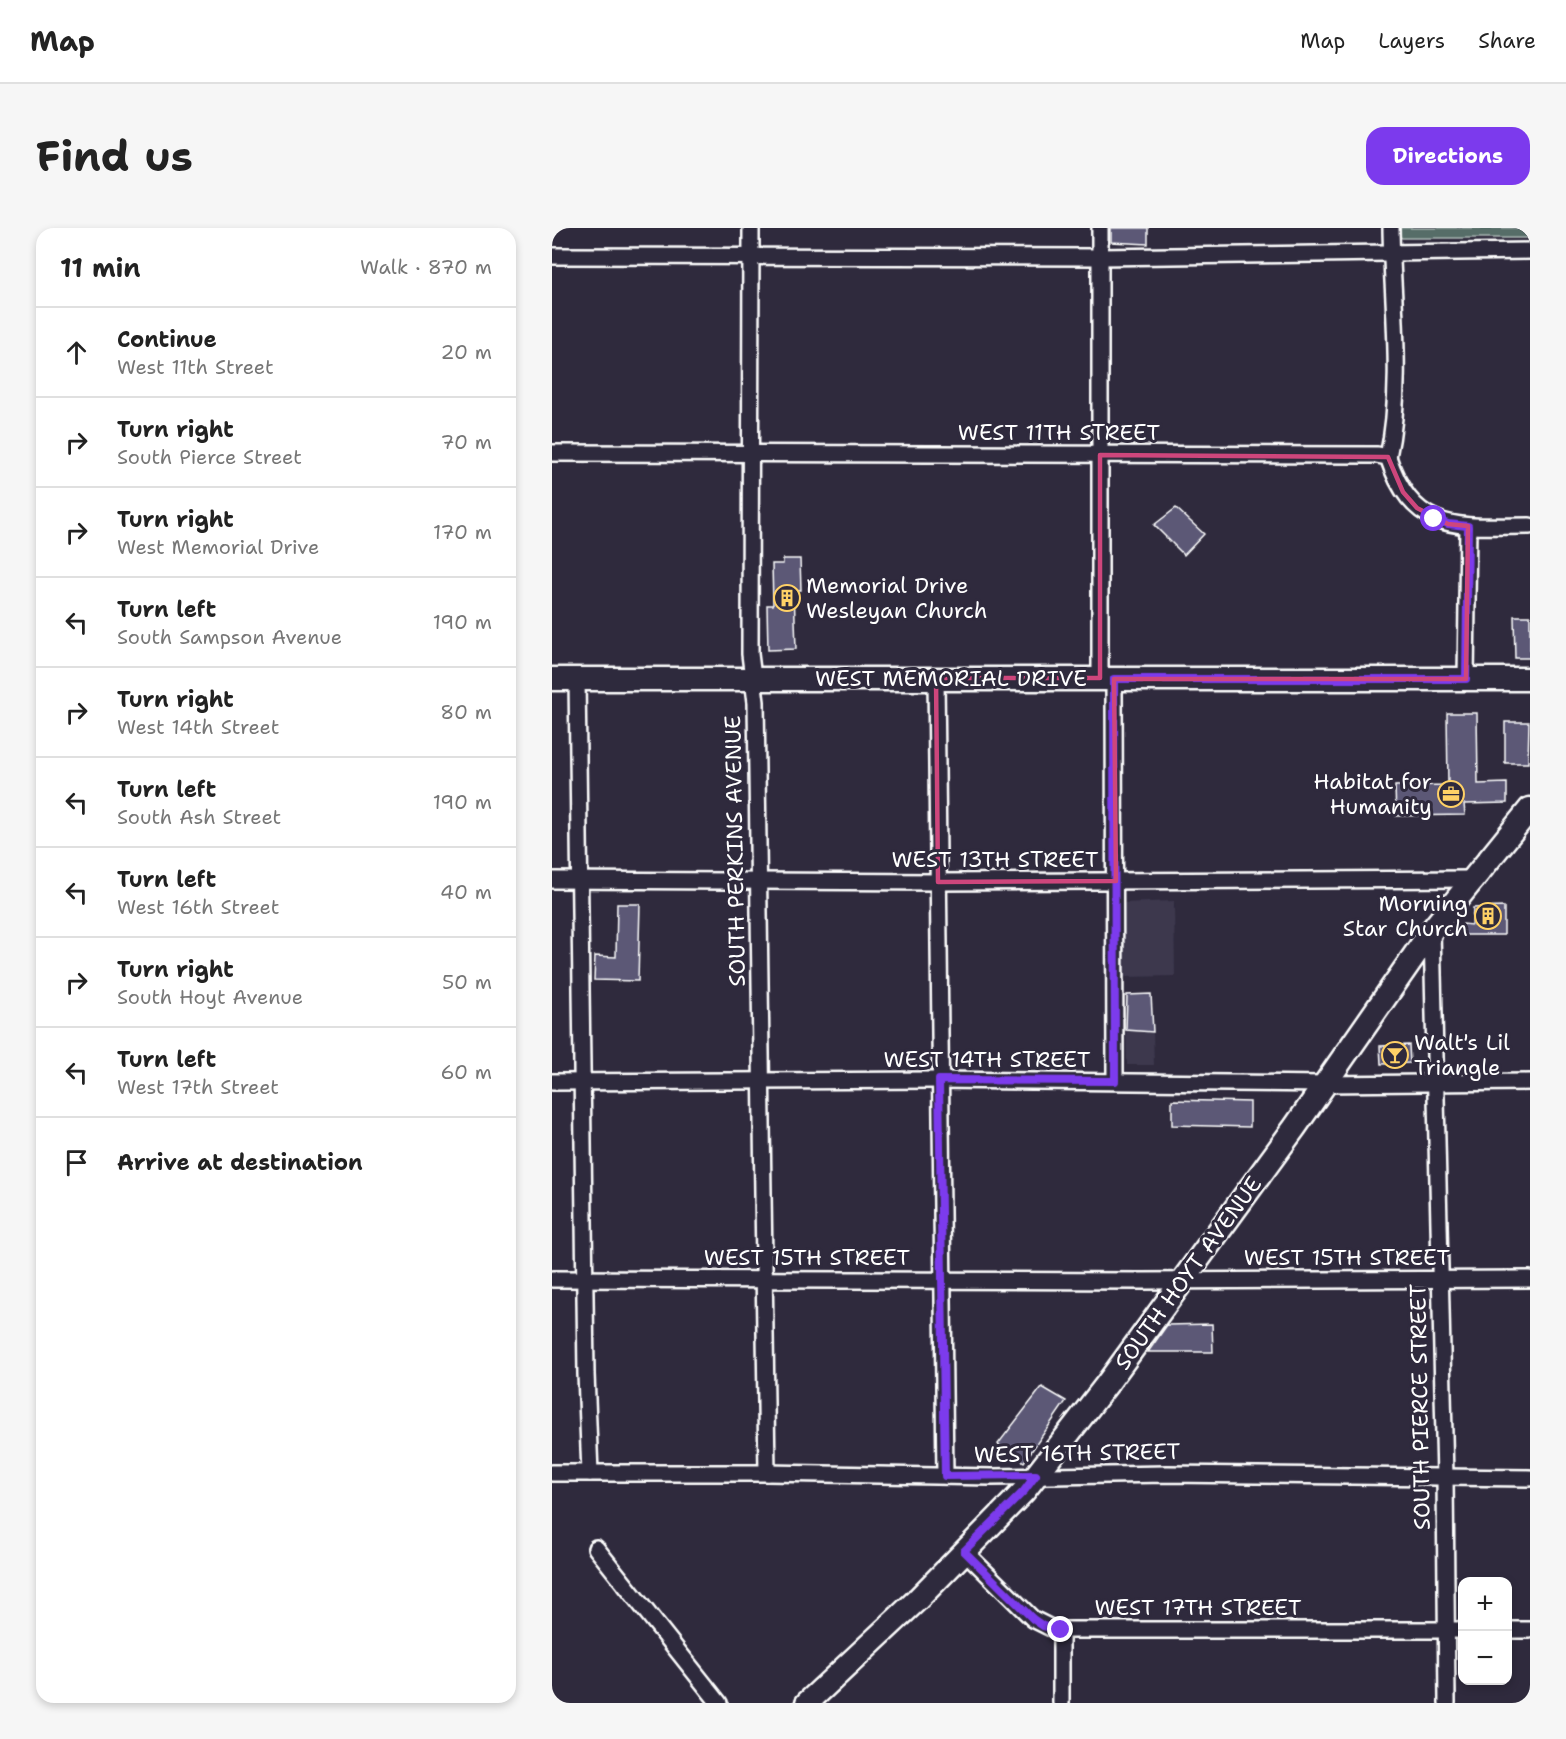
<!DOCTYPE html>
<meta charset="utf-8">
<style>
body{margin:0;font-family:"Shantell Sans",sans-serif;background:#f6f6f6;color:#222}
.controls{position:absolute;right:18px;bottom:18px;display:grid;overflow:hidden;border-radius:12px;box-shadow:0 3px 9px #0003}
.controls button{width:54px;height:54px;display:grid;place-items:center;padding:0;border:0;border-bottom:2px solid #e0e0e0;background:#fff;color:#222;font:30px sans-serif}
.stop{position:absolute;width:18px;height:18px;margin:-14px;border:4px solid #7c3aed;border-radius:50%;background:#fff}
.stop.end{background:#7c3aed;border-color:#fff;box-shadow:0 2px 6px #0008}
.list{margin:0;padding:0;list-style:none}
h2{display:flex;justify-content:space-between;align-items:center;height:78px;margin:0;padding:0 24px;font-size:26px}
h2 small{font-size:20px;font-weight:400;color:#767676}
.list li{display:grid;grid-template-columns:39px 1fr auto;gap:18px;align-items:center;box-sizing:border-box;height:90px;padding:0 24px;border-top:2px solid #e0e0e0}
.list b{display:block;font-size:22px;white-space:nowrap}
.list p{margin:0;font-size:20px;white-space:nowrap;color:#767676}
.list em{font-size:20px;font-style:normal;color:#767676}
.icon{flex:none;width:33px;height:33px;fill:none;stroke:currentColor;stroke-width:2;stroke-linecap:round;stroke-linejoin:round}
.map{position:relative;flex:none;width:978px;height:1475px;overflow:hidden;border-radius:18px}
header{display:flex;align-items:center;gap:36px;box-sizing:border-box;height:84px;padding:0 30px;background:#fff;border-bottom:2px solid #e0e0e0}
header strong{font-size:28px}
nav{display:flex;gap:33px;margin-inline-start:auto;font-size:21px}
.intro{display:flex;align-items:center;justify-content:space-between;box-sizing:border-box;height:144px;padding:0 36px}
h1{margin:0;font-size:42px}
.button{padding:15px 27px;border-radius:18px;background:#7c3aed;color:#fff;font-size:21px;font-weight:700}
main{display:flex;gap:36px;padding:0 36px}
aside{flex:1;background:#fff;border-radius:18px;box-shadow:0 3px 9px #0003}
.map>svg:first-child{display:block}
.built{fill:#3c384e}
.green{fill:#576d68;stroke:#abb6b4;stroke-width:1.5}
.building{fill:#5b5976;stroke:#fff;stroke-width:1.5}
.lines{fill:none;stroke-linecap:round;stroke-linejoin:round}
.street-casing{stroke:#fff;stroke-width:20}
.secondary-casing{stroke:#fff;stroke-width:27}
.street{stroke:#2f2a3d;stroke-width:15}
.secondary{stroke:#2f2a3d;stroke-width:22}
.route{stroke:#7c3aed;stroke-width:8}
.marked{fill:none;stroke:#ce467c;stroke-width:4.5;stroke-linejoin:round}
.labels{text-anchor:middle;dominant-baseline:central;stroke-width:6;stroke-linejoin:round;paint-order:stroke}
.street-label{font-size:22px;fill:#fff;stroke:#2f2a3d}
.poi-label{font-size:22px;fill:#fff;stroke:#2f2a3d;text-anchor:start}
</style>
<header>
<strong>Map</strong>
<nav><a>Map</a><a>Layers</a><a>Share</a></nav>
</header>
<div class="intro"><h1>Find us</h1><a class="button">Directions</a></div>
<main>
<aside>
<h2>11 min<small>Walk · 870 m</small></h2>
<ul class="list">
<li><svg class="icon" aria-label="ahead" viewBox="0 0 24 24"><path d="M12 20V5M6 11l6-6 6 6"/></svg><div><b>Continue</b><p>West 11th Street</p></div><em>20 m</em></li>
<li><svg class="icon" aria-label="right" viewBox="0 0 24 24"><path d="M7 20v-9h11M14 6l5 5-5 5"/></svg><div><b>Turn right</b><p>South Pierce Street</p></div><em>70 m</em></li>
<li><svg class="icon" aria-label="right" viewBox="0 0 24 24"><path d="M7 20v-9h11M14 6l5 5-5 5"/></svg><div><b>Turn right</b><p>West Memorial Drive</p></div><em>170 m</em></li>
<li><svg class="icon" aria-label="left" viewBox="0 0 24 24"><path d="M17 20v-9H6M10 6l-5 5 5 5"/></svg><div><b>Turn left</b><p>South Sampson Avenue</p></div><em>190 m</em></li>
<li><svg class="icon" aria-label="right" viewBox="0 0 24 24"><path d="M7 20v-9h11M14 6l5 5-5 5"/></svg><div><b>Turn right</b><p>West 14th Street</p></div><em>80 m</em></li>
<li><svg class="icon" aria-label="left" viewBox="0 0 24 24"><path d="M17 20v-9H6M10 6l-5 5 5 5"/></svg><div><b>Turn left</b><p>South Ash Street</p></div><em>190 m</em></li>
<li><svg class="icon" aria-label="left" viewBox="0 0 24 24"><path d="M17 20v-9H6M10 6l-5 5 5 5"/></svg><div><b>Turn left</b><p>West 16th Street</p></div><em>40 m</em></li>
<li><svg class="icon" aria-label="right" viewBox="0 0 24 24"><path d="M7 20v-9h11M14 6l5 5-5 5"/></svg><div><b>Turn right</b><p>South Hoyt Avenue</p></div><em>50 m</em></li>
<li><svg class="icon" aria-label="left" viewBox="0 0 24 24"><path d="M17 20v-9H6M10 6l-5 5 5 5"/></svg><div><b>Turn left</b><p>West 17th Street</p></div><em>60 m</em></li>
<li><svg class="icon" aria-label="arrive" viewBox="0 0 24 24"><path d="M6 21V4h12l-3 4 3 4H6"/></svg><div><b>Arrive at destination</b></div></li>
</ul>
</aside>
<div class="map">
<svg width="978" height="1475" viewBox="0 0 978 1475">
<rect width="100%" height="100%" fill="#2f2a3d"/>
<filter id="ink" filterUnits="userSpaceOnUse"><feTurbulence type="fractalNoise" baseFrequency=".0167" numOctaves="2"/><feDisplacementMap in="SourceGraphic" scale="12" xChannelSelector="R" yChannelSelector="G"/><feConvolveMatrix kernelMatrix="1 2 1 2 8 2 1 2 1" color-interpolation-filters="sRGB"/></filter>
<g filter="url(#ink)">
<g class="built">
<path d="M622,673l1,75 -51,1 -2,-74z"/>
<path d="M574,802l27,2 1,33h-27z"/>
</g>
<path class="green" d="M845,0h133v10h-128l-5,-4z"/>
<g class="building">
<path d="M559,0h37v16l-37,-2z"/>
<path d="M624,280l28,26 -20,21 -30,-30z"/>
<path d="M231,331h17l1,31h-7l2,59 -28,1 -1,-45h6l-1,-41h11z"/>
<path d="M962,388h16v42h-15z"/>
<path d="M895,485h30l1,71 29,-1v20l-43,1 1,11 -69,1 -1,-30 53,-1z"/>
<path d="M953,494h24l-1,41h-23z"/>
<path d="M65,676h23l-2,77 -44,-1 1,-24 21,1z"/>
<path d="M952,679v28h-41v-11l9,1 1,-17z"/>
<path d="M599,766l2,38 -27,-2 1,-35z"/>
<path d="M857,817l1,18 -29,1 -1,-18z"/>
<path d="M620,872l78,2v25l-78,-2z"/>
<path d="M660,1096l1,28h-65l19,-27z"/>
<path d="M490,1159l24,14 -42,61 -26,-18z"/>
</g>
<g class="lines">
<defs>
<g id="street">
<path d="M199,0l-1,426 6,48 11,771"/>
<path d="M0,28l548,1 430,-6"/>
<path d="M0,225l825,2 11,2c26,79 72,69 142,69"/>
<path d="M836,229c16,-74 4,-154 3,-229"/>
<path d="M384,450l9,798"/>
<path d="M548,450v-450"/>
<path d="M25,451l9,695 4,99"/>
<path d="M562,451l1,402"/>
<path d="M914,451l2,-153"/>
<path d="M0,652l386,2 536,-3"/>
<path d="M880,702l13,547 2,226"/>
<path d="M0,854l387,-2 385,4 206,-2"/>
<path d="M0,1051l589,2 389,-2"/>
<path d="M0,1245h215l225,4 175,-3 363,4"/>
<path d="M44,1320l123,155"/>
<path d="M412,1323l69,68 22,11h407"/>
<path d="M509,1402v73"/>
<path d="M956,1402h22"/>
</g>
<g id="secondary">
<path d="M0,451h978"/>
<path d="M255,1475l110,-103 107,-109 83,-107 188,-257 137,-197 98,-121"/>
</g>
</defs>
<use href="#street" class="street-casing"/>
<use href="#secondary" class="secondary-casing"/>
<use href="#street" class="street"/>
<use href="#secondary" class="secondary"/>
</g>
</g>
<g class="lines" filter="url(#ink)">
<path class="route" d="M509,1402l-18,-4 -10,-7 -69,-68 60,-60 12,-16 -91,1 -6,-396 176,1 -1,-402h352l2,-153 -20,-2 -14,-5"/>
</g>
<path class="marked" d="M548,227l288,2 15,35 14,16 31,16 20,2 -2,153h-352l2,202 -178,1 -2,-204h164z"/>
<defs>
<symbol id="building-ring" viewBox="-11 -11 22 22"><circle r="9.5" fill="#2f2a3d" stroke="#ffd166" stroke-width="1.5"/><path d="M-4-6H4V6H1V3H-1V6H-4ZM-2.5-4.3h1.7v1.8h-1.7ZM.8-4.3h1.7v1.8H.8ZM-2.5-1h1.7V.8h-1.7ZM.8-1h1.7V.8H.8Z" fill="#ffd166"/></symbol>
<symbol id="office-ring" viewBox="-11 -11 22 22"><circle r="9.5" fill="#2f2a3d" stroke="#ffd166" stroke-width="1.5"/><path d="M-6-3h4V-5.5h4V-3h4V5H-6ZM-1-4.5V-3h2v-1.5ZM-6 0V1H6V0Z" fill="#ffd166"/></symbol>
<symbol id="bar-ring" viewBox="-11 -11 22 22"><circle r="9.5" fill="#2f2a3d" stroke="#ffd166" stroke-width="1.5"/><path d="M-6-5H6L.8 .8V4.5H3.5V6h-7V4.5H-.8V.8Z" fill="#ffd166"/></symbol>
</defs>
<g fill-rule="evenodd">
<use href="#building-ring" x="220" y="355" width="30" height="30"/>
<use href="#office-ring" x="884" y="551" width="30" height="30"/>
<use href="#building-ring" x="921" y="673" width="30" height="30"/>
<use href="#bar-ring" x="828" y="812" width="30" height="30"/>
</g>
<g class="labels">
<g class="street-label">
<text x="507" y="204">WEST 11TH STREET</text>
<text x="399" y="450">WEST MEMORIAL DRIVE</text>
<text transform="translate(183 623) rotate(-91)">SOUTH PERKINS AVENUE</text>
<text x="443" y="631">WEST 13TH STREET</text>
<text x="435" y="831">WEST 14TH STREET</text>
<text x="255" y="1029">WEST 15TH STREET</text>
<text x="795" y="1029">WEST 15TH STREET</text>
<text transform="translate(636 1045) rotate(-54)">SOUTH HOYT AVENUE</text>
<text transform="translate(868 1179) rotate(-91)">SOUTH PIERCE STREET</text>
<text transform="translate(525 1225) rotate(-1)">WEST 16TH STREET</text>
<text x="646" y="1379">WEST 17TH STREET</text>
</g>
<g class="poi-label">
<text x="254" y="357">Memorial Drive<tspan x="254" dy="25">Wesleyan Church</tspan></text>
<text x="880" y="553" text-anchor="end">Habitat for<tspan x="880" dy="25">Humanity</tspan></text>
<text x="916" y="675" text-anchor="end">Morning<tspan x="916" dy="25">Star Church</tspan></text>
<text x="862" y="814">Walt's Lil<tspan x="862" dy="25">Triangle</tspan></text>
</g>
</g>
</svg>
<div class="controls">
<button>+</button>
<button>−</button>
</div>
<div class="stop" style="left:882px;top:291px"></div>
<div class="stop end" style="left:509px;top:1402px"></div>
</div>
</main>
